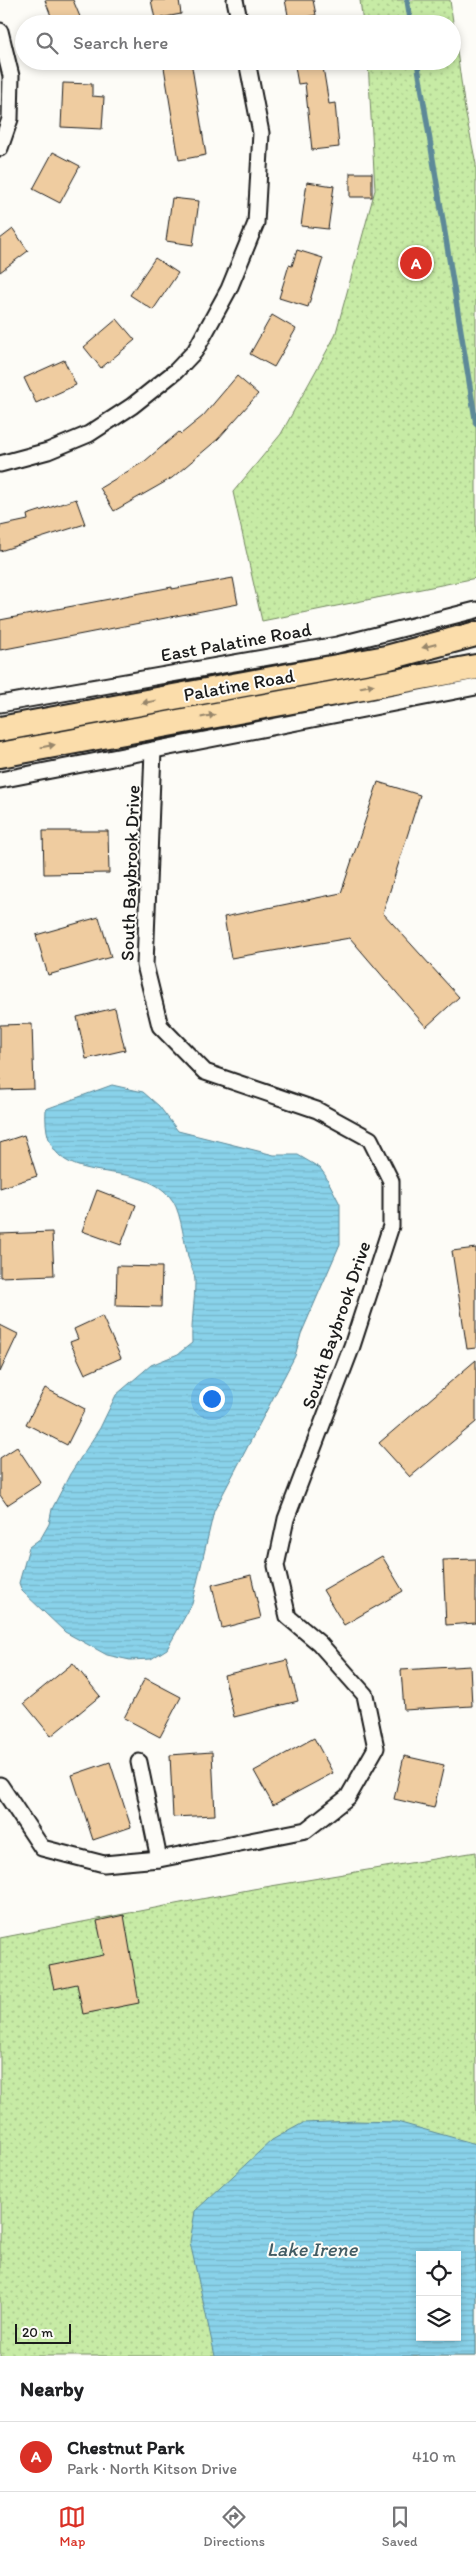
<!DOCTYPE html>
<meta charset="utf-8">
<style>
body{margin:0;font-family:Itim,sans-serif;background:#f2f2f2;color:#202124}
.controls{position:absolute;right:15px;bottom:15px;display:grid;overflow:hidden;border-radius:0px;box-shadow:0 2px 8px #0003}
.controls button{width:45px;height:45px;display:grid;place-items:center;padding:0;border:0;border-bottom:1px solid #e0e0e0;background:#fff;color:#202124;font:25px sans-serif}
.scale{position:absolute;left:15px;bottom:12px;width:56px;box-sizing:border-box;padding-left:5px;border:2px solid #1c1c1c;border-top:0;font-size:14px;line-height:18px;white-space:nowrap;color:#1c1c1c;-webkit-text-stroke:4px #fdfcf7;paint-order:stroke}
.you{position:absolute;left:211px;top:1398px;width:18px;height:18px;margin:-12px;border:4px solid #fff;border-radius:50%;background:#1a73e8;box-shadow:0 0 0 8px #1a73e833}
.badge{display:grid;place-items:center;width:32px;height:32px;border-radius:50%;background:#d93025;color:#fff;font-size:16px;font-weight:700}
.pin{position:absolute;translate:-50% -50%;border:2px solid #fff;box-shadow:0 1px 5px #0006}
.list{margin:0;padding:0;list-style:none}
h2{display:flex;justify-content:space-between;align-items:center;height:65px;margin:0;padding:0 20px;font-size:21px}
h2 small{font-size:16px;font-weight:400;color:#757577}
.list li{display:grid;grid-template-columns:32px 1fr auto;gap:15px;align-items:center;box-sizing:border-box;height:70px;padding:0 20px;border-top:1px solid #e0e0e0}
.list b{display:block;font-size:19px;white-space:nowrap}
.list p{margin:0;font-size:16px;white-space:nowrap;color:#757577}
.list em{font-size:16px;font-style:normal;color:#757577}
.icon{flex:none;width:28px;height:28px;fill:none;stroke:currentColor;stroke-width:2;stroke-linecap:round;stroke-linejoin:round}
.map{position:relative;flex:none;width:476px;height:2356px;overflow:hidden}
.search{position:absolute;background:#fff;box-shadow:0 2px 8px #0003;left:15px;right:15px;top:15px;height:55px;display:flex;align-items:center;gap:12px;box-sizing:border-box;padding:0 18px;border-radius:28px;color:#757577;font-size:19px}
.sheet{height:135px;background:#fff}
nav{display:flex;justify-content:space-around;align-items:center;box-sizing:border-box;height:70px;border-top:1px solid #e0e0e0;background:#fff;font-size:14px;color:#757577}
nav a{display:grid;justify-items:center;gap:2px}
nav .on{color:#d93025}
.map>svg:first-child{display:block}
.park{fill:url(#park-dots);stroke:#728460;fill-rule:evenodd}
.water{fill:url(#water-rules);stroke:#5d8998;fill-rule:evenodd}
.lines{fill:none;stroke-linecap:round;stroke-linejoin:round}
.stream{stroke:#5d8998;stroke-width:5.5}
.building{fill:#efcca0;stroke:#1c1c1c}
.street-casing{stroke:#1c1c1c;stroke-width:19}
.primary-casing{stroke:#1c1c1c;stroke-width:28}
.street{stroke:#fdfcf7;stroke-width:15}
.primary{stroke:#fbddab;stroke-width:24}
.oneway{fill:#97866b}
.labels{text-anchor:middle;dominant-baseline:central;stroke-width:4;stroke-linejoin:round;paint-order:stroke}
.street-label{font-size:19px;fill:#1c1c1c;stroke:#fdfcf7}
.water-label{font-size:20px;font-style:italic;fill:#425c64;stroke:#fdfcf7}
</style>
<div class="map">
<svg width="476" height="2356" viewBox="0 0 476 2356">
<defs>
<pattern id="park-dots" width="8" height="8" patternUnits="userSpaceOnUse" patternTransform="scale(1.25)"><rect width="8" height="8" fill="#c7eba5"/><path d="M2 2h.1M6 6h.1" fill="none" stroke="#aac98d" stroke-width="1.8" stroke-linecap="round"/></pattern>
<pattern id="water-rules" width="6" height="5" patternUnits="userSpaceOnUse" patternTransform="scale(1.25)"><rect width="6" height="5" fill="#89d2ea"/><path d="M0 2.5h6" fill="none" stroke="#76b4c8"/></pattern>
</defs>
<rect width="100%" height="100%" fill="#fdfcf7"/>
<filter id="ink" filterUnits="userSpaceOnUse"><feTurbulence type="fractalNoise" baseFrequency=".02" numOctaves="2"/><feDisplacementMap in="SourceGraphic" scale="10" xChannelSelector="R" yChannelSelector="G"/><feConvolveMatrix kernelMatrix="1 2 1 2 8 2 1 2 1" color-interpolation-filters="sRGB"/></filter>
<g filter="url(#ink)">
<g class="park">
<path d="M360,0h90l15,110 11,54v414l-214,43 -29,-129 48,-58 54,-98 40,-146 -7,-129h84v-37h-89z"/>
<path d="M476,1852v504h-476v-418l253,-49zM420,2255h37v82h-37z"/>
</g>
<g class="water">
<path d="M112,1085l31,7 16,14 19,25 96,24h24l22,13 5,7 15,29v40l-39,90 -6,22 -81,155 -22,93 -25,45 -16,10 -21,1 -23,-5 -42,-23 -43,-41 -3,-8 10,-36 12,-9 8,-14 3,-15 18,-35 30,-46 16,-33 35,-30 27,-11 14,-11c-1,-21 3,-41 3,-62 0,-6 -3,-12 -5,-18 -6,-17 -8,-48 -17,-62 -34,-51 -133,-1 -127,-92z"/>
<path d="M356,2121l41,1 79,22v212h-261l-25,-114 5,-31 77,-71 31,-17zM420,2255h37v82h-37z"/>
</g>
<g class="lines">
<g class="stream">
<path d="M407,0l4,24"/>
<path d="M417,61l59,363"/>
</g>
</g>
<g class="building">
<path d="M45,0h28l10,24h-29z"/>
<path d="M151,0h28l2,14 -26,5z"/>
<path d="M285,0h28l3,15 -27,5z"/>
<path d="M163,61h28l15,94 -27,5z"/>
<path d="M294,61h28l7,43 6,-1 4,44 -27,3 -7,-67 -7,1z"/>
<path d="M63,83l29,1v12l12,1 -2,32 -41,-2z"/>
<path d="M53,152l27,14 -20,37 -27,-14z"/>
<rect x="350" y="173" width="22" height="24"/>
<path d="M307,182l27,4 -6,43 -27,-3z"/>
<path d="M172,198l27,3 -6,44 -27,-4z"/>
<path d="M13,229l15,22 -28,21v-33z"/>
<path d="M297,250l26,8 -15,49 -29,-9 10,-33 3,1z"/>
<path d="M155,258l23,15 -25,37 -23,-15z"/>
<path d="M272,315l24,14 -22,38 -24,-13z"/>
<path d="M117,319l18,21 -34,28 -17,-21z"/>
<path d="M64,360l12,25 -40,18 -12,-25z"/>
<path d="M237,376l21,18 -40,45 -46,39 -58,33 -14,-23 45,-27 34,-29 2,2 22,-18z"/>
<path d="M76,499l9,25 -85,27v-25l28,-6 -1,-5z"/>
<path d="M233,578l5,26 -238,46v-30l172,-33v2z"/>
<path d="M378,782l42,13 -37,118 76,84 -33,30 -76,-89 -119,20 -7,-41 117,-24z"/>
<path d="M43,831h65l1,42 -65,1z"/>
<path d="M99,917l12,40 -63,18 -12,-40z"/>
<path d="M115,1008l10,42 -39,9 -9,-42z"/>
<path d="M32,1024l2,65 -34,1v-65z"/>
<path d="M24,1135l13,41 -37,12v-45z"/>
<path d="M97,1190l39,15 -15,40 -39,-14z"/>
<path d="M52,1232l2,43 -54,2v-43z"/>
<path d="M476,1248v100l-9,1 -15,-98z"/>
<path d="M117,1266l45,1 -1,40 -45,-1z"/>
<path d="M102,1316l19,42 -36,16 -15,-32 8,-3 -4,-10z"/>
<path d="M0,1325l18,9 -18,38z"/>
<path d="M476,1360v62l-66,55 -31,-34z"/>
<path d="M45,1388l40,21 -18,36 -41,-21z"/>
<path d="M17,1447l24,36 -34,22 -7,-10v-37z"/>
<path d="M382,1556l21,35 -59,34 -21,-35z"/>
<path d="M476,1559v64l-30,2 -3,-65z"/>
<path d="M251,1575l10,43 -39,10 -10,-43z"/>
<path d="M287,1660l11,41 -64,16 -10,-42z"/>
<path d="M73,1663l27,33 -49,40 -27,-33z"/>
<path d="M470,1666l2,40 -68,4 -3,-40z"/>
<path d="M145,1678l36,19 -21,40 -36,-19z"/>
<path d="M314,1738l19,35 -60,32 -19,-34z"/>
<path d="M212,1752l3,63 -42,2 -3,-62z"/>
<path d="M404,1756l40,9 -10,43 -40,-9z"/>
<path d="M110,1762l21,65 -38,13 -21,-65z"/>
<path d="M124,1915l15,88 -56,11 -6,-30 -23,5 -5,-23 55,-11 -7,-34z"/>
</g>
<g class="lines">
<defs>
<g id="street">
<path d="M235,0l5,24"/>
<path d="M0,31l11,45 -1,43 -10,29"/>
<path d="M0,464l48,-13 41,-17 43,-28 44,-35 19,-20 34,-62 27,-66 5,-90 -14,-72"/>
<path d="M0,704l337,-59 139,-35"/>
<path d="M0,780l476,-93"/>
<path d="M139,1762l20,97"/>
<path d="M0,1785l42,63 62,16 55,-5 147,-29 42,-33 28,-49 -11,-53 -46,-52 -31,-26 -12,-51 10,-47 66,-173 39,-120v-45l-21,-42 -53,-29 -112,-38 -45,-46 -15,-61 8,-215"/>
</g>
<g id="primary">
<path d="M0,729l386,-71 90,-24"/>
<path d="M0,755l476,-88"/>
</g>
</defs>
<use href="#street" class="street-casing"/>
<use href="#primary" class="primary-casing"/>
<use href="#street" class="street"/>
<use href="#primary" class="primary"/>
</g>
<defs><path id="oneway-solid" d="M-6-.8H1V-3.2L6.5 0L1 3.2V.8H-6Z" transform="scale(1.25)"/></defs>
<g class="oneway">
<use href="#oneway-solid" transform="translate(429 646) rotate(165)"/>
<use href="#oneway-solid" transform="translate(367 686) rotate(-11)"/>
<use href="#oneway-solid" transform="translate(149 702) rotate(170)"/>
<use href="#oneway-solid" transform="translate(208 716) rotate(-11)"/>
<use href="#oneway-solid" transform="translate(48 746) rotate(-11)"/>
</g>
</g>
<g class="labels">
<g class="street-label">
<text transform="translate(236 642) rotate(-10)">East Palatine Road</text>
<text transform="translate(239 685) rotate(-10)">Palatine Road</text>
<text transform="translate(130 873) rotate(-88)">South Baybrook Drive</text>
<text transform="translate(336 1325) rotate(-71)">South Baybrook Drive</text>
</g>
<g class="water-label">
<text x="312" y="2249">Lake Irene</text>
</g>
</g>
</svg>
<div class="controls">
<button><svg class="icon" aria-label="locate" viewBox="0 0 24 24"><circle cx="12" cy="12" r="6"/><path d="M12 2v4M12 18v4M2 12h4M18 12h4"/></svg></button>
<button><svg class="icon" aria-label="layers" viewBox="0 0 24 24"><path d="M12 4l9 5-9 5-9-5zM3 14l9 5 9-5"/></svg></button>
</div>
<div class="scale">20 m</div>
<div class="you"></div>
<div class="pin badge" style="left:416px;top:263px">A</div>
<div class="search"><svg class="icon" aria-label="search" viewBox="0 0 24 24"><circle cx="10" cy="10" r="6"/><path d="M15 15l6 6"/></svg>Search here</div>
</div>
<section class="sheet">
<h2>Nearby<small></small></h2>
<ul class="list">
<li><span class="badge">A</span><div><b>Chestnut Park</b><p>Park · North Kitson Drive</p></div><em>410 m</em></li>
</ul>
</section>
<nav>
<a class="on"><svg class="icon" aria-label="map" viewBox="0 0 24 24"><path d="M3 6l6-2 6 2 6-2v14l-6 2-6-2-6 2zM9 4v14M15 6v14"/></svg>Map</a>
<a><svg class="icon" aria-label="directions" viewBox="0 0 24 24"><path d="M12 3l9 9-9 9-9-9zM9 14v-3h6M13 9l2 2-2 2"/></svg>Directions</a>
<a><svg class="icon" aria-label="saved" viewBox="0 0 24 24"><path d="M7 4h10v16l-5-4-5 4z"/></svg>Saved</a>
</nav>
